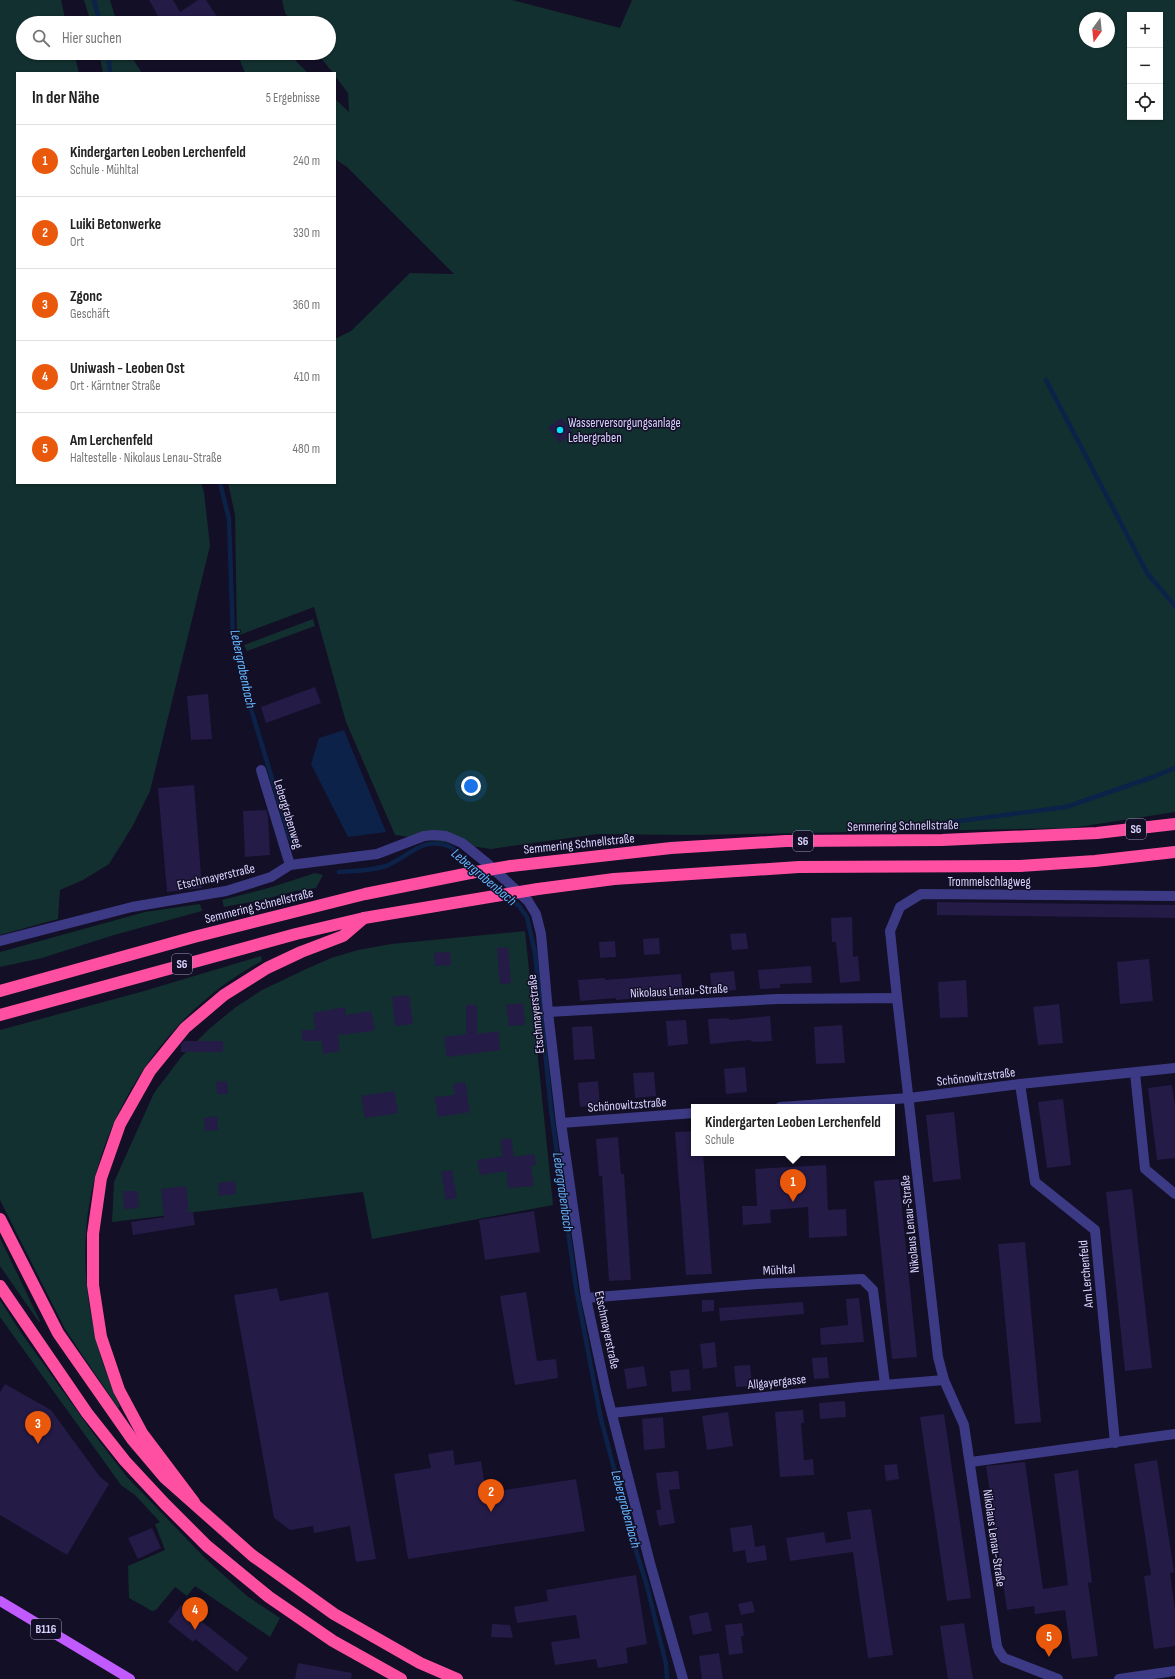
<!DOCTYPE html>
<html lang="de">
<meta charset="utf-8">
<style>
body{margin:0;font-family:"Sofia Sans Condensed",sans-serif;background:#f2f2f2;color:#222}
.controls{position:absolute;right:12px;top:12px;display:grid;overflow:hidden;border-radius:0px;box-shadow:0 1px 3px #0004}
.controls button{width:36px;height:36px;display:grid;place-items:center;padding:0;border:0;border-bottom:1px solid #e0e0e0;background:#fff;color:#222;font:20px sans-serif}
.compass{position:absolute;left:1079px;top:12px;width:36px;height:36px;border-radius:50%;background:#fff;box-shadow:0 1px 3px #0004;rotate:195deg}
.you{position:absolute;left:471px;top:786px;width:14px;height:14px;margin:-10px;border:3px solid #fff;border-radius:50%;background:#1a73e8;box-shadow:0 0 0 6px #1a73e833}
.badge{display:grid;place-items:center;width:26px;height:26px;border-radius:50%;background:#ea580c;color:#fff;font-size:13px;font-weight:700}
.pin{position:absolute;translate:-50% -33px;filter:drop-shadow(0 1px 2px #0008)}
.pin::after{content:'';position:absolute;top:21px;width:14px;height:12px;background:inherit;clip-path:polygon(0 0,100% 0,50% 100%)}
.popup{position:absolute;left:691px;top:1104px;width:204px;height:52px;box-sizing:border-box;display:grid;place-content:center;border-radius:0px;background:#fff;filter:drop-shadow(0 1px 3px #0005);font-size:13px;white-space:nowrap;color:#767676}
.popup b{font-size:15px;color:#222}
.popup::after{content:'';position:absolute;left:50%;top:100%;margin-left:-8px;border:8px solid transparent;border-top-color:#fff}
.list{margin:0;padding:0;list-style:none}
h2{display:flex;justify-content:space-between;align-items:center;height:52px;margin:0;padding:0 16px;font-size:17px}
h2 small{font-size:13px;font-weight:400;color:#767676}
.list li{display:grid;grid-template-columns:26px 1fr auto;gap:12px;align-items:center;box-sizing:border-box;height:72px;padding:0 16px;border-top:1px solid #e0e0e0}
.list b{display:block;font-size:15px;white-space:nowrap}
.list p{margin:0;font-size:13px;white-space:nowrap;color:#767676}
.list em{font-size:13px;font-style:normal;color:#767676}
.icon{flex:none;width:22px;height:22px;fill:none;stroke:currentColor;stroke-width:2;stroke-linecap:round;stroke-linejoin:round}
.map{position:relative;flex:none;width:1175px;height:1679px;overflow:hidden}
.search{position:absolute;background:#fff;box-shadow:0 1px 3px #0004;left:16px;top:16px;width:320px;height:44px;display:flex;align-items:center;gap:10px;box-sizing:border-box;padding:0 14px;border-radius:22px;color:#767676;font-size:15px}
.panel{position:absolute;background:#fff;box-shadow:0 1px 3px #0004;left:16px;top:72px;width:320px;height:412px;border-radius:0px}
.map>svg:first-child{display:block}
.green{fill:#12302f;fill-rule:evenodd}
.water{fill:#0c2248}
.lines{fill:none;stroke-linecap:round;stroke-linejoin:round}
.stream{stroke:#0c2248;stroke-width:4.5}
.building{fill:#241b47}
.minor{stroke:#3d3a85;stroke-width:10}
.major{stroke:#c25bff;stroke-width:10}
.highway{stroke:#ff4fa3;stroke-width:12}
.highway-bridge{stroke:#ff4fa3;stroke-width:12}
.poi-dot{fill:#00e5ff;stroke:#130f26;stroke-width:1.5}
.labels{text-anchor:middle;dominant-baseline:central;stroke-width:3;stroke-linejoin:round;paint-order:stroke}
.shield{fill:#130f26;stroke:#9e99be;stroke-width:1}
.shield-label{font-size:12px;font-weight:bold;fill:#d9d4ff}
.poi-label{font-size:13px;fill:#d9d4ff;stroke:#130f26;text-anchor:start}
.street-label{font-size:13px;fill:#d9d4ff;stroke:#130f26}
.water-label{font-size:14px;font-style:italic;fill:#62b6ff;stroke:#130f26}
</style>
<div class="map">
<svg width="1175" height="1679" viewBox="0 0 1175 1679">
<rect width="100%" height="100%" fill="#130f26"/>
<g class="green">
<path d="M0,0h61l5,23h-43v30h51l5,20h-62v410h184l3,9 6,54 -60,245 -18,36 -23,37 -26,16 -23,10 -2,29 -58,16z"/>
<path d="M84,0h26l7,23h-26z"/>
<path d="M282,0h230l108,28 12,-28h543v812l-103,16 -382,7 -92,-1 -107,15 -96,-14 -49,-113 -32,-115 -77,29 -2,-121 -7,-32h107v-144l16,-8 59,-58 44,1 -107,-107 -12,-8v-60l14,13 -1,-19 -13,-17v-3h-2l-16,-20h12v-30h-36l-8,-10zM1130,15h30v102h-30zM1085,18h24v24h-24z"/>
<path d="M99,53h30l13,20h-39z"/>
<path d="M237,53h51l20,20h-63z"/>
<path d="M313,619l2,7 -68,25 -3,-6z"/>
<path d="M315,873l8,2 -7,13 -21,3 -29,8 -42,8 -2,-7 50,-13z"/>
<path d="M200,904l2,7 -88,24 -72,23 -42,9v-15l145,-40z"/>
<path d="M525,931l28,274 -181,34 -9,-47 -251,30 2,-40 40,-89 28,-37 27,-27 27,-22 26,-17 42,-20 27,-12 27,-8 33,-6z"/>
<path d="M261,956l1,5c-98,51 -168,161 -176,271 -4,59 9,121 34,174l-2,2 -53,-79 -65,-129v-170l144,-39z"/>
<path d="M0,1238l40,83 -1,1 -39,-56z"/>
<path d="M0,1300l22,34 71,99 34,44 81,84 39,35 33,22 -10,19 -75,-51 -8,10 -12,-9 -19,23 -4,1 -23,-13 -1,-32 37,-16 -10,-26 5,-2 -25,-27 -14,-10 -121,-168z"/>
</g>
<path class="water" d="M344,730l42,102 -38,5 -37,-73 8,-26z"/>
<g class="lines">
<g class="stream">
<path d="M94,0l6,23"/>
<path d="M108,53l2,20"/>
<path d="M1046,380l101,193 28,33"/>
<path d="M220,483l9,36 4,120 15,60 42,139 7,10"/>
<path d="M944,823l122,-16 87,-30 22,-9"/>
<path d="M339,872c16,-1 32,-1 47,-6 24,-10 37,-31 65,-19l68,59 8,11 8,36 16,157 25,178 25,131 32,122 14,45 19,78 1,15"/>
</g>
</g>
<g class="building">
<path d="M149,0h24l7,12 18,-12h8l15,23h-59z"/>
<path d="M561,418l12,14 -13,11 -12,-15z"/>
<path d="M315,687l6,16 -55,20 -5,-16z"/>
<path d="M208,694l4,45 -21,1 -4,-44z"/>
<path d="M194,785l8,103 -35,4 -9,-104z"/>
<path d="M266,810l2,6 2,39 -25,2 -2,-46z"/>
<path d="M937,902l238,3v13l-238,-3z"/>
<path d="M852,917l1,40 5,-1 2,25 -20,2 -4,-41h-4l-1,-24z"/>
<path d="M746,933l2,16 -16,1 -2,-16z"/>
<path d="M659,938l1,16 -16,1 -1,-16z"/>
<path d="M615,941l1,16 -16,1 -1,-16z"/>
<path d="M508,947l3,36 -11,1 -3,-36z"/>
<path d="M450,952l1,13 -16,1 -1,-13z"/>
<path d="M1149,959l4,42 -33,3 -3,-42z"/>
<path d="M811,966l1,17 -32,1v4l-20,1 -2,-19z"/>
<path d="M734,971l2,19 -24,2 -2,-19z"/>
<path d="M681,974l2,23 -21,1v-2l-46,4v-2l-36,3 -2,-21 27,-2v2z"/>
<path d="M966,980l2,37 -28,1 -2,-36z"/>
<path d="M409,995l4,29 -18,2 -3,-29z"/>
<path d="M523,1003l2,22 -16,1 -3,-21z"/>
<path d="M1059,1004l4,39 -25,2 -5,-38z"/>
<path d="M466,1005h11v29l21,-3 2,19 -53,7 -3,-20 22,-3z"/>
<path d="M345,1007l1,8 25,-4 4,18h-2v2l-35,4 2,16 -17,3 -1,-13h-20v-11h13l-2,-17z"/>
<path d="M770,1016l2,25 -20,1 -1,-2 -41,4 -2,-25 21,-1v2z"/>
<path d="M686,1020l2,24 -20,2 -2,-25z"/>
<path d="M842,1025l3,38 -29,1 -2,-37z"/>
<path d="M592,1026l3,33 -21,1 -2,-33z"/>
<path d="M184,1041h39v11h-42v-7z"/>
<path d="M745,1067l2,25 -21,2 -2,-25z"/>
<path d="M654,1072l2,24 -21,2 -2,-25z"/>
<path d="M227,1081l1,13h-11l-1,-12z"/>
<path d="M598,1081l2,24 -20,2 -2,-24z"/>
<path d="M465,1082l5,30 -32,5 -3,-20 20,-2 -2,-11z"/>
<path d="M1172,1085l3,22v51l-18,2 -9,-72z"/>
<path d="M394,1091l4,22 -33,5 -4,-22z"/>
<path d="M1063,1099l8,66 -24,3 -9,-66z"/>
<path d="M954,1112l7,67 -28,3 -7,-67z"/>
<path d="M217,1116l1,14 -13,1 -1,-13z"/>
<path d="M694,1131v22h9l9,121 -26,1 -11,-143z"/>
<path d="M618,1137l3,37h3l7,106 -22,1 -7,-105h-3l-3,-37z"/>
<path d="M511,1138l3,19 20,-3 2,11 -5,1 3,20 -26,2 -1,-17 -27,4 -3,-15 26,-4 -3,-16z"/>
<path d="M826,1165l2,45 18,-1 1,27 -38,2 -1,-31 -38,3 1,13 -28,2 -1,-19h15l-2,-37z"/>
<path d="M452,1170l5,28 -11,2 -5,-28z"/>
<path d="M899,1179l18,178 -25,2 -18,-178z"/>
<path d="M235,1181l1,13 -17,2 -1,-13z"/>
<path d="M186,1186l3,27 4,-1 2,13 -62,10 -2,-13 33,-5 -3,-28z"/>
<path d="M1132,1189l20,179 -27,3 -19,-179z"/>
<path d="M123,1191h15l1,17 -15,1z"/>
<path d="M534,1211l6,41 -55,8 -6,-40z"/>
<path d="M1025,1242l16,180 -26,2 -17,-180z"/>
<path d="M277,1288l3,13 48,-9 48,267 -20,3 -6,-36 -36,7 -1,-7 -23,4 -16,-12 -40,-223z"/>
<path d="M526,1292l11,69 19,-2 2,19 -43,7 -15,-89z"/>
<path d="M859,1298l5,44 -43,3 -1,-17 28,-3 -2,-26z"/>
<path d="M702,1300h12v11l-12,1z"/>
<path d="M803,1302l1,12 -84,7 -1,-13z"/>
<path d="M715,1342l2,25 -14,2 -3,-25z"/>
<path d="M827,1357l2,21 -15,1 -2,-21z"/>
<path d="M750,1365l2,21 -16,1 -2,-21z"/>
<path d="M644,1366l3,20 -20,3 -3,-20z"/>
<path d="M689,1369l2,21 -19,2 -2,-21z"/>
<path d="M5,1384l46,26 49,67 9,7 -42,71 -67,-40v-123z"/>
<path d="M845,1401l1,16 -26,2 -1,-16z"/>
<path d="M803,1410l1,13h-3l3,37 9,-1 1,16 -34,2 -5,-65z"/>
<path d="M728,1412l5,34 -26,4 -5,-34z"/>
<path d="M944,1414l27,184 -24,3 -27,-184z"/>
<path d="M663,1417l2,31 -21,2 -2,-31z"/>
<path d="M453,1450l2,15 26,-4 5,32 90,-14 9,52 -177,28 -14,-85 37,-6 -3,-14z"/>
<path d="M1157,1460l17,112 -4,1 5,38v35l-21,3 -10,-73 7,-1 -17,-111z"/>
<path d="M1025,1462l18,127 25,-4 -14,-111 24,-4 14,112 -4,1 10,73 -26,3 -7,-49 -30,4 -1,-8 -27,4 -21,-144z"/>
<path d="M897,1464l2,15 -13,2 -2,-16z"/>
<path d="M678,1471l2,18 -11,1 6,33 -16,3 -3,-16h5l-5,-37z"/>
<path d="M871,1509l22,146 -25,3 -15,-106 -63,9 -4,-23 38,-6 2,11 25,-4 -4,-27z"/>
<path d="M752,1525l3,22 10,-2 2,15 -20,3 -2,-13 -12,2 -3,-24z"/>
<path d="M152,1528l9,20 -23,11 -10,-21z"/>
<path d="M636,1575l11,69 -21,4 2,15 -30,5 -2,-9 -41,6 -4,-23 29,-4 -4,-23 -59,8 -3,-16 34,-6 -2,-11z"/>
<path d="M752,1601l3,11 -14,3 -3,-11z"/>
<path d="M181,1605l67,53 -11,14 -42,-33 -2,3 -25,-20z"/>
<path d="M708,1612l4,19 -19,4 -4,-19z"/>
<path d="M742,1623l2,13h-3l2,17 -14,2 -4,-30z"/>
<path d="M964,1623l9,56h-25l-8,-53z"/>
<path d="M492,1624l18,1 3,13 -22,-1z"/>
<path d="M719,1653l4,26h-21l-3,-23z"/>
<path d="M298,1663l54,10 -1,6h-56z"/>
</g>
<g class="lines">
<g class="minor">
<path d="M261,770l29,95"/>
<path d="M0,941l132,-34 94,-16 45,-14 19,-12 87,-11 47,-18 10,-1 12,1 16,7 26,21 40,37 8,13 5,20 7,78 13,111 25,175 20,93 44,172 33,116"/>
<path d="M897,998l-7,-67 10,-24 21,-13 254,2"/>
<path d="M548,1012l229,-13 120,-1 41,359 6,23 20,45 33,221 2,5 5,7 54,21"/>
<path d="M1135,1073l10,96 30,25"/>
<path d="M1020,1084l15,98 60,48 20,213"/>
<path d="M780,1107l129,-9 111,-14 155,-16"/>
<path d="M561,1123l133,-10"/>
<path d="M586,1298l171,-14 105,-5 11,11 12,94"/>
<path d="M612,1413l248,-26 84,-7"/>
<path d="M971,1462l204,-28"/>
<path d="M1119,1679l56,-8"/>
</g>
<path class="major" d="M0,1601l130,78"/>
<g class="highway">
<path d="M511,866l160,-18 115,-7 156,-1 155,-7 78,-9"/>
<path d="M538,889l76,-10 185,-12 221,-1 75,-5 80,-9"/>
<path d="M0,991l194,-54 171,-43 105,-21"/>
<path d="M0,1015l296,-81 68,-16 131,-22"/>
<path d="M0,1219l58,114 74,106 33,39 88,78 81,58 86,49 37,16"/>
<path d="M0,1286l87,127 38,48 40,43 42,42 62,51 64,44 68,38"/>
<path d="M194,1502l-52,-69 -23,-43 -18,-53 -8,-52v-51l8,-56 19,-54 30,-53 35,-43 39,-33 43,-27 34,-16 42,-16 21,-18"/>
</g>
<g class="highway-bridge">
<path d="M470,873l41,-7"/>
<path d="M495,896l43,-7"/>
</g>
</g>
<circle class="poi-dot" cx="560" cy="430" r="4"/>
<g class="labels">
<g class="shield">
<rect x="1126" y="819" width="20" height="20" rx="3"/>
<rect x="793" y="831" width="20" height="20" rx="3"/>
<rect x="172" y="954" width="20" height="20" rx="3"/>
<rect x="31" y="1619" width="30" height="20" rx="3"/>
</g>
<g class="shield-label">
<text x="1136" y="829">S6</text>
<text x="803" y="841">S6</text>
<text x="182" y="964">S6</text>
<text x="46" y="1629">B116</text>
</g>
<g class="poi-label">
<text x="568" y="423">Wasserversorgungsanlage<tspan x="568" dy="15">Lebergraben</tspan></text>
</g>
<g class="street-label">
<text transform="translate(288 814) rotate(73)">Lebergrabenweg</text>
<text transform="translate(903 826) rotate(-1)">Semmering Schnellstraße</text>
<text transform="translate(579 844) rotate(-6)">Semmering Schnellstraße</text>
<text transform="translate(216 877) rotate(-13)">Etschmayerstraße</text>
<text x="989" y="882">Trommelschlagweg</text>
<text transform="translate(259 906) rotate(-14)">Semmering Schnellstraße</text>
<text transform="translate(679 991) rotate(-3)">Nikolaus Lenau-Straße</text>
<text transform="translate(536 1014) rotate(-96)">Etschmayerstraße</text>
<text transform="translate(976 1077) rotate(-7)">Schönowitzstraße</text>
<text transform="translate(627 1105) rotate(-4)">Schönowitzstraße</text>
<text transform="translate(910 1224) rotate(-96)">Nikolaus Lenau-Straße</text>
<text transform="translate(779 1270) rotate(-3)">Mühltal</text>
<text transform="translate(1086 1274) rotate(-95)">Am Lerchenfeld</text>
<text transform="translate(607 1330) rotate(78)">Etschmayerstraße</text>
<text transform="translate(777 1382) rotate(-6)">Allgayergasse</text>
<text transform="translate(994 1538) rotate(82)">Nikolaus Lenau-Straße</text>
</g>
<g class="water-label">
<text transform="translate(243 669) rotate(78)">Lebergrabenbach</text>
<text transform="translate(484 877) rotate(40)">Lebergrabenbach</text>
<text transform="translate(563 1192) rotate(82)">Lebergrabenbach</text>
<text transform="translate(626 1509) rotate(75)">Lebergrabenbach</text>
</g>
</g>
</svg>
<div class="controls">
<button>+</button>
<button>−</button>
<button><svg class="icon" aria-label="locate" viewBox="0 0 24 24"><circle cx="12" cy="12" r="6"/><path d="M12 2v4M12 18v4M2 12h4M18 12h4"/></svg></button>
</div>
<svg class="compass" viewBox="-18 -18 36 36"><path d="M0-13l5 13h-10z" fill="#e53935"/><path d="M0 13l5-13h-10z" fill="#767676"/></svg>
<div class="you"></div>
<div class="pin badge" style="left:793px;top:1202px">1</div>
<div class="popup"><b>Kindergarten Leoben Lerchenfeld</b>Schule</div>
<div class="pin badge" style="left:491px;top:1512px">2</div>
<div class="pin badge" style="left:38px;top:1444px">3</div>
<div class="pin badge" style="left:195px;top:1630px">4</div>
<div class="pin badge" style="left:1049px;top:1657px">5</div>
<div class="search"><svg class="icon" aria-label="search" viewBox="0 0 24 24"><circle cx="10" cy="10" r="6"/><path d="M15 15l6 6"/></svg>Hier suchen</div>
<section class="panel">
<h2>In der Nähe<small>5 Ergebnisse</small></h2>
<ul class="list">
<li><span class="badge">1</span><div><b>Kindergarten Leoben Lerchenfeld</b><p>Schule · Mühltal</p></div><em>240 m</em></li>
<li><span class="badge">2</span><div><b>Luiki Betonwerke</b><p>Ort</p></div><em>330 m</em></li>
<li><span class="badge">3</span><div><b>Zgonc</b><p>Geschäft</p></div><em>360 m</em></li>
<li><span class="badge">4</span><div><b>Uniwash - Leoben Ost</b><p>Ort · Kärntner Straße</p></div><em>410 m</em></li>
<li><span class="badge">5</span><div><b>Am Lerchenfeld</b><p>Haltestelle · Nikolaus Lenau-Straße</p></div><em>480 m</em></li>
</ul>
</section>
</div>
